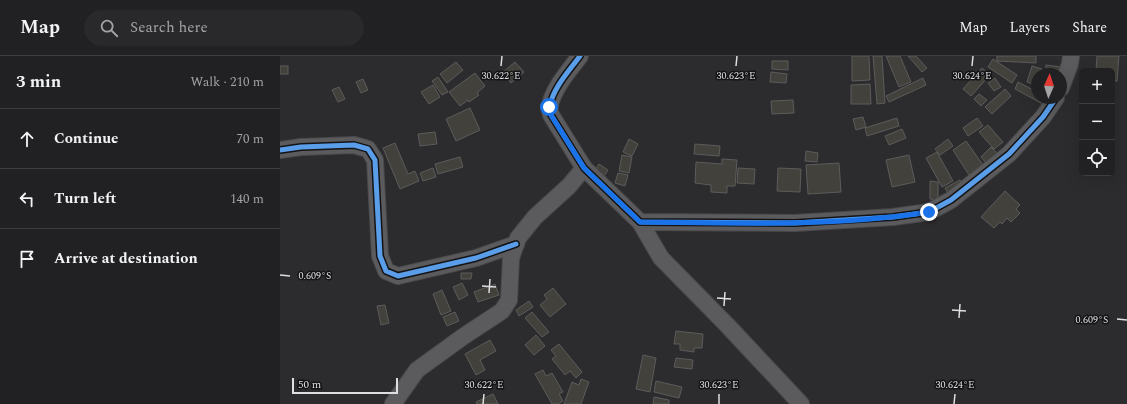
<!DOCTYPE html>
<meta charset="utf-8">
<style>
body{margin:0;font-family:Spectral,serif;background:#29282a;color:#f1f3f6}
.controls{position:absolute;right:12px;top:12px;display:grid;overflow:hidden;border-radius:6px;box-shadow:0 4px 16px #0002}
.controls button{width:36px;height:36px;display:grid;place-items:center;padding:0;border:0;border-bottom:1px solid #3e3e40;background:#212022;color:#f1f3f6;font:20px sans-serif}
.compass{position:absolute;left:751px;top:12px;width:36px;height:36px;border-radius:50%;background:#212022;box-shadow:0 4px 16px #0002;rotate:3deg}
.scale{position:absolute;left:12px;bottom:10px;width:106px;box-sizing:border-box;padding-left:4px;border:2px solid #dfdee1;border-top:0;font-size:11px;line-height:14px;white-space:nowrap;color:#dfdee1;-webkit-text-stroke:3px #141315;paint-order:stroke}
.stop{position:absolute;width:12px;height:12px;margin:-9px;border:3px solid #1a73e8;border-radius:50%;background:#fff}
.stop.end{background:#1a73e8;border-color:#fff;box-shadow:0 1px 4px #0008}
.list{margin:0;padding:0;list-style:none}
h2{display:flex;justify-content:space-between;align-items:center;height:52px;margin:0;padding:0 16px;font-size:17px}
h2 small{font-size:13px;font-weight:400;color:#a2a3a5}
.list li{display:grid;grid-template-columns:26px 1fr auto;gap:12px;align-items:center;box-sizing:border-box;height:60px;padding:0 16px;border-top:1px solid #3e3e40}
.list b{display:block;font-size:15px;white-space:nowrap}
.list em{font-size:13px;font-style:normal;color:#a2a3a5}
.icon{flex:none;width:22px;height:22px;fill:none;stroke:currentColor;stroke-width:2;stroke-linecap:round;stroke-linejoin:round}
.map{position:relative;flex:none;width:847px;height:348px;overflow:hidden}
header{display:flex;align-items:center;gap:24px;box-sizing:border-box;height:56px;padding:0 20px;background:#212022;border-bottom:1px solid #3e3e40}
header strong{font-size:19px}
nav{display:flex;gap:22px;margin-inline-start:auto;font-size:14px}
.search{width:280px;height:36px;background:#29282a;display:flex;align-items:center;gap:10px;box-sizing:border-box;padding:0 14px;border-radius:22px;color:#a2a3a5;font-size:15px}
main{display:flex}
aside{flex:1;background:#212022}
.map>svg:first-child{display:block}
.building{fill:#42413b;stroke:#5c5c5c}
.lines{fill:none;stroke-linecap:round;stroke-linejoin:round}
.minor-casing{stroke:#49484a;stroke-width:18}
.minor{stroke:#5b5a5c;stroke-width:16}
.cycleway-casing{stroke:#141315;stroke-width:8}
.cycleway{stroke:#5a9eea;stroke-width:5}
.route{stroke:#1a73e8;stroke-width:5}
.ticks{fill:none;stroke:#dfdee1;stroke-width:1.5}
.ticks-label{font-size:10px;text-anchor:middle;fill:#dfdee1;stroke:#141315;stroke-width:3;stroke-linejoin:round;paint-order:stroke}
</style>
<header>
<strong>Map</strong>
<div class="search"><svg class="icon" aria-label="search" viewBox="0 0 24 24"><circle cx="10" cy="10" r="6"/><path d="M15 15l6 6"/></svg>Search here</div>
<nav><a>Map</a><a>Layers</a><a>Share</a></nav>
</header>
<main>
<aside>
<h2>3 min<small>Walk · 210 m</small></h2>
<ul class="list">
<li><svg class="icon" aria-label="ahead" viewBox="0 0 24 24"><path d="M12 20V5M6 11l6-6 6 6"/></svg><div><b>Continue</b></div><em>70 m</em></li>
<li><svg class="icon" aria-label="left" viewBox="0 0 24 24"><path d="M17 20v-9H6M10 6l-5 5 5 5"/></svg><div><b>Turn left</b></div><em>140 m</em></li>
<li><svg class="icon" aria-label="arrive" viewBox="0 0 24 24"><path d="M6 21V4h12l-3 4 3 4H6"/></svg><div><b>Arrive at destination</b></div></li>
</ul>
</aside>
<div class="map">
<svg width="847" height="348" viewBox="0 0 847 348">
<rect width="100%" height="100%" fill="#2c2b2e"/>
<g class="building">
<path d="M572,0h17l1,24 -18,1z"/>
<path d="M593,0h9l3,47 -8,1z"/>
<path d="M606,0h14l11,26 -12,5z"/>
<path d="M628,0h8l11,12 -5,4z"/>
<path d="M717,0h39v7l-39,-2z"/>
<path d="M817,0h22l-2,25h-5v-10h-16z"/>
<path d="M713,3l24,16 -5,8 -24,-16z"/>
<path d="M492,5h16v9l-16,-1z"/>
<path d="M176,6l7,8 -16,13 -7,-9z"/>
<path d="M235,6l9,10 -13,11 -9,-10z"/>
<path d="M766,9l16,2 -1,7h-15z"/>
<rect x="0" y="10" width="8" height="8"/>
<path d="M752,10l10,3 -2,5h-3l-1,11 -9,-3z"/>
<path d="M702,12l8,7 -19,21 -8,-7z"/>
<path d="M491,16l16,2 -1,9 -16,-1z"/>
<path d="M195,17l10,13 -8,7 2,2 -10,7 -1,-2 -8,6 -11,-14z"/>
<path d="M158,21l10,15 -6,3 -10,-14z"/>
<path d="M643,22l3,7 -37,17 -3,-6z"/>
<path d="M715,22l6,9 -7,4 -6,-8z"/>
<path d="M83,23l5,11 -7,3 -5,-11z"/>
<path d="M738,26l19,10v6h7l-3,5 -26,-14z"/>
<path d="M590,28l1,20h-20v-19z"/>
<path d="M153,29l7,12 -11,7 -8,-12z"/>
<path d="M59,31l6,12 -7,3 -6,-12z"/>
<path d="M725,33l6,7 -19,18 -7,-7z"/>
<path d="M699,38l8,6 -6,6 -7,-7z"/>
<path d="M513,44l1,13 -22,1 -1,-13z"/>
<path d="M190,52l10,22 -24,11 -10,-22z"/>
<path d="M583,61l3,10 -10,3 -3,-11z"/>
<path d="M617,62l2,8 -32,10 -2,-8z"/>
<path d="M697,62l6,8 -15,10 -5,-8z"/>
<path d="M708,69l15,17 -9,7 -15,-17z"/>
<path d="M622,73l4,9 -17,7 -4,-9z"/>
<path d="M155,76l2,12 -17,2 -2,-12z"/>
<path d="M349,83l9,5 -6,12 -9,-4z"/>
<path d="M668,83l5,7 -13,9 -5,-6z"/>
<path d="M686,85l17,24 -14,10 -16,-25z"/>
<path d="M115,87l13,31 7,-3 4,10 -19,8 -17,-41z"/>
<path d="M415,88l25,2 -1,10 -25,-2z"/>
<path d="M711,91l6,6 -11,10 -5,-6z"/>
<path d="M526,95l12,2 -1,9 -12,-1z"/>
<path d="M657,96l16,29 -11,6 -16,-29z"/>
<path d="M342,99l10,2 -3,16 -10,-2z"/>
<path d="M629,99l6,27 -23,5 -6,-27z"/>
<path d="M180,101l3,10 -25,7 -3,-10z"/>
<path d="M442,103l15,1 -2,26h-8v7l-16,-1v-7l-16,-2 1,-21 26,2z"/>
<path d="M559,107l2,29 -33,2 -2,-29z"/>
<path d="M319,108l9,6 -4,6 -9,-6z"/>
<path d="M153,112l3,9 -13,4 -3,-8z"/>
<path d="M458,112l17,1 -1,15 -17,-1z"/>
<path d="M498,112l23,1 -1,23 -23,-1z"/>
<path d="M338,117l10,2 -3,11 -10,-3z"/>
<path d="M680,124l4,6 -15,9 -4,-7z"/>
<path d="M650,125l8,1v18l-8,-1z"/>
<path d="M725,135l15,14 -4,4 4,4 -9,9 -4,-4 -5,6 -2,-2 -6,6 -13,-11z"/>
<path d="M181,217h11l-1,6h-10z"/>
<path d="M182,227l6,12 -9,5 -6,-13z"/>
<path d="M215,228l4,11 -21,7 -4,-10z"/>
<path d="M273,232l13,16 -16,13 -10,-12 7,-6 -3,-4z"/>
<path d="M162,234l9,21 -10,4 -8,-21z"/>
<path d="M249,245l4,6 -14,9 -3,-6z"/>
<path d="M105,249l4,18 -8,2 -4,-19z"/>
<path d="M175,256l4,9 -12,5 -4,-9z"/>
<path d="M252,256l17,20 -7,5 -17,-19z"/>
<path d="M396,275l27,3 -1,14h-8v4l-14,-2v-6h-6z"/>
<path d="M256,279l9,11 -11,9 -9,-10z"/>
<path d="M210,284l6,11 -16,9 5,10 -9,5 -11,-21z"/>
<path d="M279,288l23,28 -6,6 -6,-7 -5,4 -13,-16 4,-3 -5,-6z"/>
<path d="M363,299l13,3 -6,34 -14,-3z"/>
<path d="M396,302l17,2 -1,9 -18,-2z"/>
<path d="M263,314l3,6 6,-3 11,19 -4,2 4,7 -5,3h-6l-17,-30z"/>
<path d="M301,323l8,3 -8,22h-17l8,-22 7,3z"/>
<path d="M376,325l26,6 -3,11 -25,-6z"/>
<path d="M213,338l5,10h-21l-1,-2z"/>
<path d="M374,341l15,3v4h-16z"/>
</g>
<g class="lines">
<defs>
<g id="minor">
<path d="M300,0c-11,15 -26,31 -30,49 -1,3 0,7 1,10l33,53 56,54 155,1 98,-6 36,-5 22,-12 58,-46 34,-37 13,-19"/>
<path d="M781,32l9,-24 1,-8"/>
<path d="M0,94l21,-3 53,-2 14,4 7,11 5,96 6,15 12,5 78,-18 40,-14"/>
<path d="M360,166l21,36 66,67 74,79"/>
<path d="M113,348l24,-34 47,-34 38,-25 7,-11 2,-42 7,-20 17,-21 34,-31 15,-18"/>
</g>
</defs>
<use href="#minor" class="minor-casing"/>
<use href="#minor" class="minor"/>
<defs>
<g id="cycleway">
<path d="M300,0c-11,15 -26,31 -30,49 -1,3 0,7 1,10l33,53 56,54 155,1 98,-6 36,-5 22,-12 58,-46 34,-37 13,-19"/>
<path d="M0,94l21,-3 53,-2 14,4 7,11 5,96 6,15 12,5 78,-18 40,-14"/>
</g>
</defs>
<use href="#cycleway" class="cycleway-casing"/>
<use href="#cycleway" class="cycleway"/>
</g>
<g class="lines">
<path class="route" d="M269,51l2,8 33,53 56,54c96,1 193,5 289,-10"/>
</g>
<path class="ticks" d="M221,10l1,-10M456,10l1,-10M692,10l1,-10M0,219l10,1M202,230l14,1M209,237l1,-14M437,242l14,1M444,250l1,-14M672,254l14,1M679,262l1,-14M837,263l10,1M203,348l1,-10M439,348v-10M674,348l1,-10"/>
<g class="ticks-label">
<text x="221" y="23">30.622°E</text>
<text x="456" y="23">30.623°E</text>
<text x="692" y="23">30.624°E</text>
<text x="35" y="223">0.609°S</text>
<text x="812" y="267">0.609°S</text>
<text x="204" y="332">30.622°E</text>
<text x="439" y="332">30.623°E</text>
<text x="675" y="332">30.624°E</text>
</g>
</svg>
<div class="controls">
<button>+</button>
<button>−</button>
<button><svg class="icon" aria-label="locate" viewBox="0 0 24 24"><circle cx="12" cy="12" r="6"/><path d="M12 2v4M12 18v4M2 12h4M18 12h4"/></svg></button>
</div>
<svg class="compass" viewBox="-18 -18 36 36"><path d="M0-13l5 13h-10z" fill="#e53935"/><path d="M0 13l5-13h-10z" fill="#a2a3a5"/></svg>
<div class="scale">50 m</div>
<div class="stop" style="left:269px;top:51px"></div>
<div class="stop end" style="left:649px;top:156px"></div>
</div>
</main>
